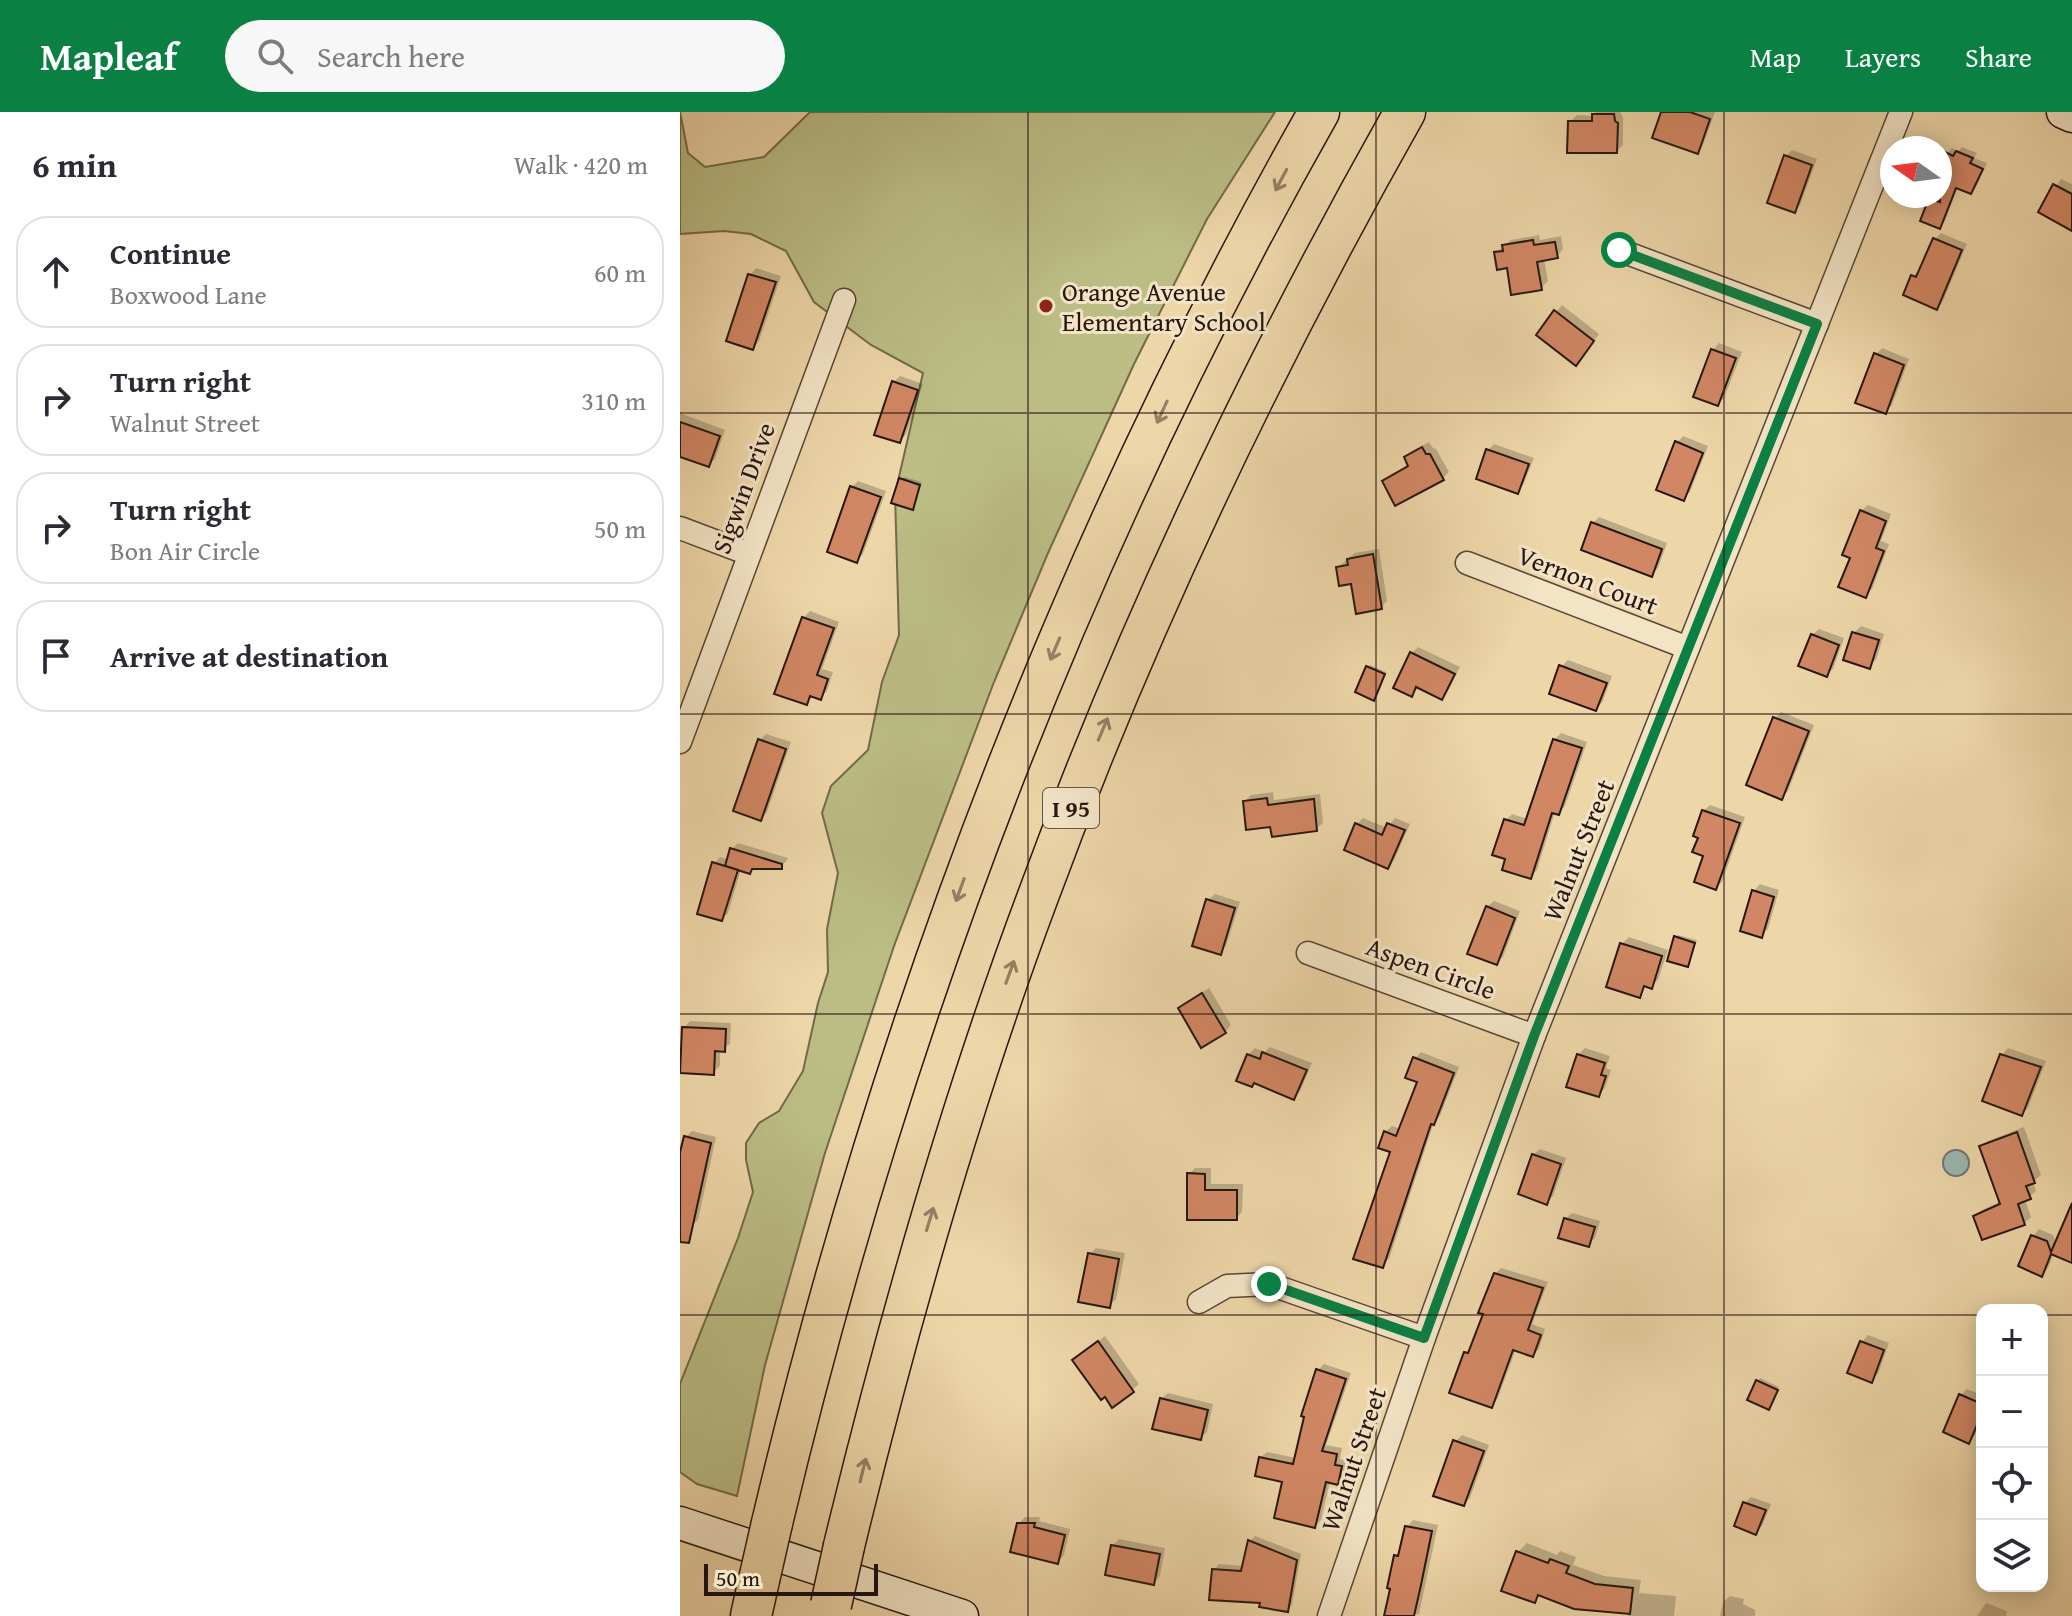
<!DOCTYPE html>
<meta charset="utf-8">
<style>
body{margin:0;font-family:"Gentium Book Plus",serif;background:#f7f7f7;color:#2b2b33}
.controls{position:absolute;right:24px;bottom:24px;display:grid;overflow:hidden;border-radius:16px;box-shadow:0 4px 20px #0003}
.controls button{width:72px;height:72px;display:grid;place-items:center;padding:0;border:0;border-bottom:2px solid #e1e1e2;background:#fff;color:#2b2b33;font:40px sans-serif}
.compass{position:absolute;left:1200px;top:24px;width:72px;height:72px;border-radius:50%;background:#fff;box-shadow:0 4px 20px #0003;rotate:284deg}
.scale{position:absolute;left:24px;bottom:20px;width:174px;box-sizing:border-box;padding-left:8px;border:4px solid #281610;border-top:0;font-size:22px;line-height:28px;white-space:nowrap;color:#281610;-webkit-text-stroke:6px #f3e4c6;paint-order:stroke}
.stop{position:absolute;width:24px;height:24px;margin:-18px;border:6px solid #0b8043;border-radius:50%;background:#fff}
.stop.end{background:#0b8043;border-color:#fff;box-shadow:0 2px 8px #0008}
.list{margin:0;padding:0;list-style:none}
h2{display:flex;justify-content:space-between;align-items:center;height:104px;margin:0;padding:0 32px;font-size:34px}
h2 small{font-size:26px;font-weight:400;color:#7c7c81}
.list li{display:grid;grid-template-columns:52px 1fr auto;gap:24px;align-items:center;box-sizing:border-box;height:112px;margin:0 16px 16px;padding:0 16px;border:2px solid #e1e1e2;border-radius:32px}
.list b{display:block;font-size:30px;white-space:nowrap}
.list p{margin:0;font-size:26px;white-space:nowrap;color:#7c7c81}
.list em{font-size:26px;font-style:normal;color:#7c7c81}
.icon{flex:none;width:44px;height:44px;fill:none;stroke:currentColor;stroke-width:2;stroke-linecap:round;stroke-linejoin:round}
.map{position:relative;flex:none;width:1392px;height:1504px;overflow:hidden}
header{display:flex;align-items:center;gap:48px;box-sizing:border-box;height:112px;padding:0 40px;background:#0b8043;color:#fff}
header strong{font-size:38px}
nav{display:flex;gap:44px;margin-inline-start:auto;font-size:28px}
.search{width:560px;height:72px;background:#f7f7f7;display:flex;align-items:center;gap:20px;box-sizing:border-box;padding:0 28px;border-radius:44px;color:#7c7c81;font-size:30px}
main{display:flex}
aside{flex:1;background:#fff}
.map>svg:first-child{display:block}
.green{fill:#bbbd85;stroke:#726a4a;stroke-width:2}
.water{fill:#9db7b3;stroke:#6e7772;stroke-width:2}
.shadow{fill:#0003}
.building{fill:#d18764;stroke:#281610;stroke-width:2}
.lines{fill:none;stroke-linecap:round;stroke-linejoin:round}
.street-casing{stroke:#594636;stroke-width:25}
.secondary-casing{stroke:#281610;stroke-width:35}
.highway-casing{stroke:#281610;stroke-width:43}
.street{stroke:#f3e4c6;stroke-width:22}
.secondary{stroke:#f3e4c6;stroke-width:32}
.highway{stroke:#edd6a8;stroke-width:40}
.highway-bridge-casing{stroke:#281610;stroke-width:43;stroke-linecap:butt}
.highway-bridge{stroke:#edd6a8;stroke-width:40}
.oneway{stroke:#948064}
.route{stroke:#0b8043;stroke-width:10}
.grid{fill:none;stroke:#281610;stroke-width:2;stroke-opacity:0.55}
.poi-dot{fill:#8f2418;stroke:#f3e4c6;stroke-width:3}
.labels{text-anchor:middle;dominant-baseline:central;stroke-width:6;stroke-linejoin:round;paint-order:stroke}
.shield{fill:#f3e4c6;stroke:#655447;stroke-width:2}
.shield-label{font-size:24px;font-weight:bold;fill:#281610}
.poi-label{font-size:26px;fill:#281610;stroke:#f3e4c6;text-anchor:start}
.street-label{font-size:26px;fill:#281610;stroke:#f3e4c6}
</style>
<header>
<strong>Mapleaf</strong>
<div class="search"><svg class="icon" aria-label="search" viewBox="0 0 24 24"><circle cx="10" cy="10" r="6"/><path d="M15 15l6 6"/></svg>Search here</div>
<nav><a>Map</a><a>Layers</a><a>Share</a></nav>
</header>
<main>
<aside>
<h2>6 min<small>Walk · 420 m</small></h2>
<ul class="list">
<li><svg class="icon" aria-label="ahead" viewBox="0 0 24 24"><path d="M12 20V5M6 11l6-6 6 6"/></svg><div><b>Continue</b><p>Boxwood Lane</p></div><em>60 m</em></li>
<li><svg class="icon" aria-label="right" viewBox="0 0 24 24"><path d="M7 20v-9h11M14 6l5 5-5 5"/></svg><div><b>Turn right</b><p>Walnut Street</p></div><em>310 m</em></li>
<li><svg class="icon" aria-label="right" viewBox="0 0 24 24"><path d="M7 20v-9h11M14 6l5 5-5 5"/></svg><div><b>Turn right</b><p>Bon Air Circle</p></div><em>50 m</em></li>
<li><svg class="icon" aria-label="arrive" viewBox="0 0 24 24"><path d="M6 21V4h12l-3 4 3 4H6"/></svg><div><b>Arrive at destination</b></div></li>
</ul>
</aside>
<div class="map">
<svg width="1392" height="1504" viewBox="0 0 1392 1504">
<rect width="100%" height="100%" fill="#edd6a8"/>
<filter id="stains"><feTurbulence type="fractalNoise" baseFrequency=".0025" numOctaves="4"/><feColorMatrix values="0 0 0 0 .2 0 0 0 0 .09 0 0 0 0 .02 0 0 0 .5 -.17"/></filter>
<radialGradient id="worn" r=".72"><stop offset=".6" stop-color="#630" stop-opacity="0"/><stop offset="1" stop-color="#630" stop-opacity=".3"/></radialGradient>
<path class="green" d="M0,0l8,41 17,14 59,-10 46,-45h465l-68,107 -73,145 -86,189 -54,129 -100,264 -69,207 -60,212 -28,131 -40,-12 -17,-12v-88l58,-146 15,-46 -7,-32v-17l13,-20 20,-12 24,-40 15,-68 10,-31 -1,-43 11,-56 -16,-60 9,-27 37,-36 14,-68 17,-47 -4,-141 28,-121 -52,-28 -57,-43 -28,-51 -35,-17 -27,-3 -44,3z"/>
<circle class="water" cx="1276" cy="1051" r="13"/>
<g class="shadow">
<path d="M916,0h24l3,5v28l-6,6 -47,-29 7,-7 17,1z"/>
<path d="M983,0h52l-12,33 -6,7z"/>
<path d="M1282,35l15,6 -3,5 13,5 -11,24 -5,5 -13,-5 -13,34 -5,5 -17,-7 8,-23h9v-24l7,-18 5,-6 6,3z"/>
<path d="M1112,38l25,9 -17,46 -6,6 -9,-54z"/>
<path d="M1381,67l11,5v44l-31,-17z"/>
<path d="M1261,121l26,11 -24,57 -6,6 -24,-31 6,-6 2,1 14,-32z"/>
<path d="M859,123l1,5 21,-4 2,13 -6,7 -13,3 4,22 -7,7 -45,-35 15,-13z"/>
<path d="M76,156l25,8 -22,65 -6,7 -3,-73z"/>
<path d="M882,193l37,29 -17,23 -26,-45z"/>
<path d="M1039,231l23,9 -18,46 -6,6 -5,-54z"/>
<path d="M1202,236l27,11 -17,46 -7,7 -10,-57z"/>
<path d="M220,264l23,8 -17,51 -7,6 -5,-59z"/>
<path d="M0,301l45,17 -10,29 -7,6 -28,-10z"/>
<path d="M1003,324l25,10 -18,46 -7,6 -6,-55z"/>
<path d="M749,330l4,6 3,1 13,23 -6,6 -59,3 26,-17 -4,-7 6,-6z"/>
<path d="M814,332l40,14 -11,27 -6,7 -29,-42z"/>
<path d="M224,365l18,5 -10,26 -11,-29z"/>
<path d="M178,369l28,10 -23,63 -6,6 -5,-73z"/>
<path d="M1188,393l23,9 -10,27 8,3 -17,45 -7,6 -13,-38 9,-46z"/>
<path d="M919,405l68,26 -9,25 -7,7 -58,-52z"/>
<path d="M699,437l8,52 -6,6 -43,-40 17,-14z"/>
<path d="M130,499l29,11 -17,47 11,3 -6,19 -7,7 -6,-3 -8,8 -3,-85z"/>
<path d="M1181,514l23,8 -8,26 -7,6 -15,-33z"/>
<path d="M1139,517l25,9 -11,31 -7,6 -14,-40z"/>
<path d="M738,535l42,20 -12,24 -7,6 -22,-11 -7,8v-41z"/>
<path d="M888,548l44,16 -10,27 -6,6 -35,-42z"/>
<path d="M690,553l16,7 -10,24 -8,-28z"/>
<path d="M1101,600l33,13 -26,66 -7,6 -6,-79z"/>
<path d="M881,621l26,9 -22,64 -6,7 -4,-1 -18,58 -7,7 -24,-57 6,-6 16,5 26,-79z"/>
<path d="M86,622l25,8 -24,70 -6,7 -1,-79z"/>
<path d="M593,680l1,8 46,-6 3,29 -7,6 -44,-5 -27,-23 6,-6z"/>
<path d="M1030,693l35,12 -23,65 -6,6 -16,-52 3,-25z"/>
<path d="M683,706l24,10 8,-10 15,6 -16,36 -6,7 -31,-43z"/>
<path d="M58,731l50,15 -1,2 -6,7h-27l-4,4 -9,-2 -13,44 -6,6 -8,-55 6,-7 9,3 3,-11z"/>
<path d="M1080,772l19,6 -11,39 -7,6 -7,-44z"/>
<path d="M535,782l25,8 -14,44 -6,6 -12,-52z"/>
<path d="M814,789l26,10 -17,46 -7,6 -9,-56z"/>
<path d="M998,823l19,5 -10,25 -11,-28z"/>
<path d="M949,825l39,13 -10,30 -7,6 -4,-1 -8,11 -17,-52z"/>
<path d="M529,876l22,37 -6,7 -45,-24z"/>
<path d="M10,909l41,2 -1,21 -10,6v16l-7,6 -29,-44z"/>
<path d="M590,935l42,16 -12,28 -6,6 -46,-42 7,-7 10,4z"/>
<path d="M905,936l25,8 -4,12 5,2 -6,18 -7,7 -20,-40z"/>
<path d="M1328,936l38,13 -18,47 -6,6 -20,-59z"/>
<path d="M741,940l38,15 -19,49 -6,6 -45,137 -7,6 10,-114 -7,-19 7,-6 9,3 18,-48 -4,-22z"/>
<path d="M1344,1015l17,48 -8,7 3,9 -11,9 6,17 -7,6 -48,-7 6,-6 19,-9 -19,-54 6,-6z"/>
<path d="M12,1019l24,6 -18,83 -7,6 -11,-2v-61l6,-26z"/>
<path d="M860,1037l26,9 -13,38 -6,6 -14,-47z"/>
<path d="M515,1056h16v16h32l-1,28 -6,6h-47v-44z"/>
<path d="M1392,1099v50l-18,-8 -6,15 -6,6 -22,-9 13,-29 6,-7 14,6 3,10z"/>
<path d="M892,1101l28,8 -5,17 -7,7 -23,-26z"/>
<path d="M416,1136l29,5 -9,46 -7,7 -19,-52z"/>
<path d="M821,1156l47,14 -16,42 13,5 -6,20 -6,6 -17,-6 -19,51 -6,6 -25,-53 6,-7 13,-33 10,-39z"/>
<path d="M1188,1223l21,8 -11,31 -7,6 -9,-38z"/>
<path d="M425,1224l34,48 -7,6 -51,-36z"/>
<path d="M644,1252l27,9 -25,72 16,3 -2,11 7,2 -4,16 -6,6 -7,-2 -9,39 -6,6 -30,-46 -25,-22 7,-6 29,6 22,-88z"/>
<path d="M1080,1266l19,9 -8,18 -21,-6z"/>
<path d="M1287,1277l15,6v24l-7,16 -6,6 -8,-46z"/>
<path d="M488,1281l45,11 -6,28 -7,6 -39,-39z"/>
<path d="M782,1323l27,10 -19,53 -6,6 -9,-62z"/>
<path d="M1071,1385l20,7 -9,22 -6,6 -11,-29z"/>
<path d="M345,1405h15l-1,4 31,8 -6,26 -6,7 -39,-38z"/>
<path d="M733,1408l25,5 -19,89 -26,2 3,-60 6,-6 5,-23z"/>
<path d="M575,1424l46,18 -9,51 -5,5 -25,-8 -48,-32 5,-6 25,2 6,-25z"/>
<path d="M439,1427l46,9 -5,28 -6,7 -42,-37z"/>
<path d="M847,1431l30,12 3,-4 16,6 -3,8 31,11 37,4 -2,13 37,3 -2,20h-46v-4l-87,-18 -7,7 -16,-49z"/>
<path d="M1050,1484l14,3 -1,5 12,6v6h-35l3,-14z"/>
<path d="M1306,1491l21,8 -1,5h-29z"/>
</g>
<g class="building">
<path d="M981,0h29l20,7 -12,35 -46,-16z"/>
<path d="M912,2h22l1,7 3,2 -1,30h-50l1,-32h24z"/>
<path d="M1276,39l17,7 -3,5 13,6 -12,25 -15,-6 -16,41 -20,-8 9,-23 11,4v-37l5,-13 8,4z"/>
<path d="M1104,43l28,10 -17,48 -28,-10z"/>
<path d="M1373,72l19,10v37l-34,-19z"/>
<path d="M1253,126l29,12 -25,60 -34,-15 8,-20 5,2z"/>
<path d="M853,128l1,5 21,-3 3,16 -21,4 5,28 -31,5 -4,-27 -10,2 -3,-18 9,-1 -1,-6z"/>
<path d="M68,162l28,8 -23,68 -27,-9z"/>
<path d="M874,198l40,31 -18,25 -40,-31z"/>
<path d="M1031,237l25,9 -18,48 -25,-9z"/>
<path d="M1194,241l30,12 -18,49 -31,-11z"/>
<path d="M212,269l26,9 -18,53 -26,-8z"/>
<path d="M0,310l40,14 -11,31 -29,-10z"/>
<path d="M995,329l28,12 -19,48 -28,-11z"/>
<path d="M742,335l4,7h4l14,26 -49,26 -13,-25 26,-15 -4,-9z"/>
<path d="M806,337l43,15 -11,30 -42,-15z"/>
<path d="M219,366l21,7 -7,25 -22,-7z"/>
<path d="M170,374l31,11 -24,66 -30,-11z"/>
<path d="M1180,398l26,11 -10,27 8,3 -18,47 -28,-11 12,-29 -8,-3z"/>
<path d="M911,410l71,27 -10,28 -71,-27z"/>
<path d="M693,442l9,55 -26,5 -5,-30 -12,2 -3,-19 12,-2 -1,-6z"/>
<path d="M122,505l32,11 -17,47 11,4 -7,21 -11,-4 -3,9 -33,-11z"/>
<path d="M1172,520l27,8 -9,29 -27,-9z"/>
<path d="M1131,522l28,11 -12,32 -29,-11z"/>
<path d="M730,540l45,22 -13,26 -26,-13 -4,10 -19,-9z"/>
<path d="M879,553l48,18 -11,28 -47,-17z"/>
<path d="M686,554l19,8 -11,27 -19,-9z"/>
<path d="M1093,605l36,14 -27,69 -36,-15z"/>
<path d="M78,627l28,10 -25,72 -28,-10z"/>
<path d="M873,627l29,9 -23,67 -7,-2 -21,66 -29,-9 3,-11 -13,-4 12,-36 20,6z"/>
<path d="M587,686l1,7 46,-6 3,32 -45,6 -2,-10 -24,3 -3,-29z"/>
<path d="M1022,698l38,13 -24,67 -22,-8 9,-26 -11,-4 6,-14 -5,-2z"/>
<path d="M675,711l27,12 5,-12 18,7 -17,39 -44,-19z"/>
<path d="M50,736l52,16v5h-30l-2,5 -25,-8z"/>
<path d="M32,750l26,8 -16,51 -25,-7z"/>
<path d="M1072,778l22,7 -12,41 -22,-7z"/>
<path d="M526,787l29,9 -14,47 -29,-9z"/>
<path d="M806,794l29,12 -18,47 -30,-11z"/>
<path d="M994,824l21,7 -7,24 -21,-6z"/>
<path d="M940,831l42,13 -10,33 -8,-3 -4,12 -34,-11z"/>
<path d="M522,881l24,40 -25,15 -23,-40z"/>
<path d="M2,915l44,2 -1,23 -10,-1 -1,24 -34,-2z"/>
<path d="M582,940l45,18 -13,30 -40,-17 -2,4 -16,-6 11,-27 13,5z"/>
<path d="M897,942l28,9 -4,12 5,1 -7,21 -33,-10z"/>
<path d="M1320,942l41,13 -19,49 -40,-15z"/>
<path d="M733,945l41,16 -20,52 -3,-1 -48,144 -30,-9 37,-107 -12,-4 6,-17 12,5 21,-54 -12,-4z"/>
<path d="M1337,1020l18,51 -9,3 5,13 -13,5 7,21 -43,15 -9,-24 27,-12 -21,-58z"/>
<path d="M4,1024l27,7 -22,100 -9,-1v-90z"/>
<path d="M852,1042l29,10 -14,41 -29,-11z"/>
<path d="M507,1061l18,1v16h32v30h-50z"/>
<path d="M1392,1091v60l-21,-9 -9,23 -24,-11 13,-31 16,6 4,11z"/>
<path d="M884,1106l31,9 -6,20 -31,-9z"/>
<path d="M408,1141l31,6 -9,49 -32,-6z"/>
<path d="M814,1161l49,15 -15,42 13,5 -8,22 -20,-7 -21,58 -43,-15 15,-41 4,1 15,-39 -5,-1z"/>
<path d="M418,1229l36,51 -22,16 -7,-11 -4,3 -29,-40z"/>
<path d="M1180,1229l24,9 -12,33 -25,-10z"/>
<path d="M636,1257l30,10 -24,72 15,3 -2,11 7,1 -4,19 -12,-3 -11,46 -41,-10 8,-36 -27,-6 4,-19 34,7 11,-47 -3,-1z"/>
<path d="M1076,1268l22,10 -9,20 -22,-10z"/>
<path d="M1279,1282l23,10v9l-13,31 -26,-12z"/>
<path d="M480,1286l48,12 -7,30 -49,-11z"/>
<path d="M773,1328l31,11 -20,55 -31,-10z"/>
<path d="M1063,1390l23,8 -10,25 -22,-9z"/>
<path d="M337,1411h18l-1,4 31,8 -7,29 -48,-12z"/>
<path d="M725,1414l27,5 -11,54 -7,31h-30l6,-27 -3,-1 7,-33 4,1z"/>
<path d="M568,1428l49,20 -9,52 -29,-5 1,-4 -51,-3 3,-31 29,2z"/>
<path d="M431,1433l49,9 -6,31 -49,-10z"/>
<path d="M836,1439l32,12 2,-4 19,7 -3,7 29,11 38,4 -3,26 -56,-5 -36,-14 -3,8 -34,-12z"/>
</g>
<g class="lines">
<defs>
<g id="street">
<path d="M939,138l198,74"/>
<path d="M0,416l69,26"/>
<path d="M787,451l221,85"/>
<path d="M0,630l164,-442"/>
<path d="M628,841l226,83"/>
<path d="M519,1190l28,-16 42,-2 155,54"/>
<path d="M649,1504l95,-278 110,-302 367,-924"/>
</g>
<g id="secondary">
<path d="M1383,0l9,4"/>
<path d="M0,1411l282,93"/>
</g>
<g id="highway">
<path d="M92,1411c117,-493 297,-970 547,-1411"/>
<path d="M164,1434c53,-219 114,-436 193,-647 100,-272 225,-534 368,-787"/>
<path d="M71,1504l8,-36"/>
</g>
</defs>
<use href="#street" class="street-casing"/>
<use href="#secondary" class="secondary-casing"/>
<use href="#highway" class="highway-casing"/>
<use href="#street" class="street"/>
<use href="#secondary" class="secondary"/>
<use href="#highway" class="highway"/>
<defs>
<g id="highway-bridge">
<path d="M79,1468l13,-57"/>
<path d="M151,1493l13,-59"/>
</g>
</defs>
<use href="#highway-bridge" class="highway-bridge-casing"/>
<use href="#highway-bridge" class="highway-bridge"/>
</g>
<defs><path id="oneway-shaft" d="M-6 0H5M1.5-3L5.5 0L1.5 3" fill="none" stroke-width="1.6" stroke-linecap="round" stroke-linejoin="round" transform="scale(2)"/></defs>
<g class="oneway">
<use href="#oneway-shaft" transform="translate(601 68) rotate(118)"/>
<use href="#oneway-shaft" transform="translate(482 300) rotate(115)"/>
<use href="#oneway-shaft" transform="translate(375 537) rotate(113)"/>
<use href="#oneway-shaft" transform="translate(423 617) rotate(-67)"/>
<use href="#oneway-shaft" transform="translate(280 778) rotate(110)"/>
<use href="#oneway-shaft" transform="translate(330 860) rotate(-70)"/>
<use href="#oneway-shaft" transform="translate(250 1107) rotate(-73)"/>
<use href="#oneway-shaft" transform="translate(183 1358) rotate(-76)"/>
</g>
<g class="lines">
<path class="route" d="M589,1172l155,54 110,-302 283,-712 -198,-74"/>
</g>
<path class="grid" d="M348,0v1504M696,0v1504M1044,0v1504M0,301h1392M0,602h1392M0,902h1392M0,1203h1302M1362,1203h30"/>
<circle class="poi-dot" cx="366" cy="194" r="8"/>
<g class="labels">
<rect class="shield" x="363" y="676" width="56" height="40" rx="6"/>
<g class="shield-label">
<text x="391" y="696">I 95</text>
</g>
<g class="poi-label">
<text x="382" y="179">Orange Avenue<tspan x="382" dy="30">Elementary School</tspan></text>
</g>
<g class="street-label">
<text transform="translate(63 376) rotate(-70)">Sigwin Drive</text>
<text transform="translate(908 468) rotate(21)">Vernon Court</text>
<text transform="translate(898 738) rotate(-68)">Walnut Street</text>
<text transform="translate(751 856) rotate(20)">Aspen Circle</text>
<text transform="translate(673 1347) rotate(-71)">Walnut Street</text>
</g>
</g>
<rect width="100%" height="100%" filter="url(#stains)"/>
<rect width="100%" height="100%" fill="url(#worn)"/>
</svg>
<div class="controls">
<button>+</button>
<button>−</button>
<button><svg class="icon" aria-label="locate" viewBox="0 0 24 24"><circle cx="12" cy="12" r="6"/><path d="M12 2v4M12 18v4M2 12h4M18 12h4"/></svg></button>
<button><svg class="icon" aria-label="layers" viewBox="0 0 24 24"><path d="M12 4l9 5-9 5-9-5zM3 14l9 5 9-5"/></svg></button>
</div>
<svg class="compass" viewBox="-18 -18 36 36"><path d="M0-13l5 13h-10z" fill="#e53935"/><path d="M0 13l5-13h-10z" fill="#7c7c81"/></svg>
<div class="scale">50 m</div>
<div class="stop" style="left:939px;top:138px"></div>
<div class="stop end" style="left:589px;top:1172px"></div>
</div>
</main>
